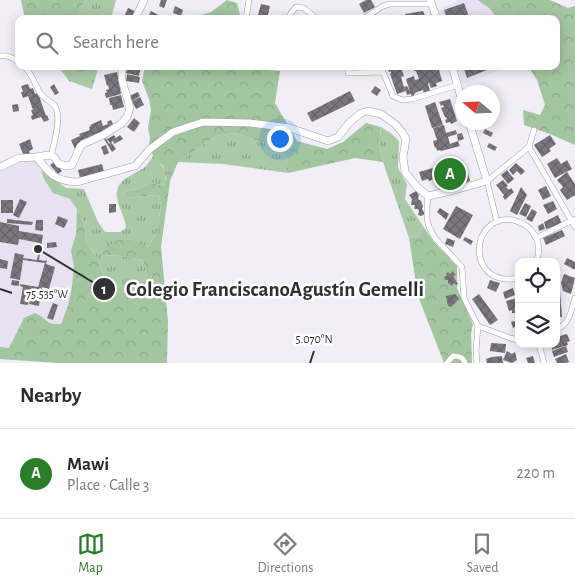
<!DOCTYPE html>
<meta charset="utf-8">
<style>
body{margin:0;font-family:"Alegreya Sans",sans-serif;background:#f7f7f7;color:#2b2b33}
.controls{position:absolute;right:15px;bottom:15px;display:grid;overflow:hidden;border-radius:10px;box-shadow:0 2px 12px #0003}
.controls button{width:45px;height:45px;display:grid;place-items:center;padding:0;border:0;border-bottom:1px solid #e1e1e2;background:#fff;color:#2b2b33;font:25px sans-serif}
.compass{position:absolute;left:455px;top:85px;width:45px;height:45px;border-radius:50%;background:#fff;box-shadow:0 2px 12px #0003;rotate:289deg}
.you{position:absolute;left:279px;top:138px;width:18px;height:18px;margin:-12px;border:4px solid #fff;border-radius:50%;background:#1a73e8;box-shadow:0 0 0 8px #1a73e833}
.badge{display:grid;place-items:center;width:32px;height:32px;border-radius:50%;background:#2b7e29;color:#fff;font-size:16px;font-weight:700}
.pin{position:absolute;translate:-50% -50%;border:2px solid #fff;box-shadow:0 1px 5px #0006}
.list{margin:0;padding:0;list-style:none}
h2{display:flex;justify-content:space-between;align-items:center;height:65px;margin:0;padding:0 20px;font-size:21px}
h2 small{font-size:16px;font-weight:400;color:#7c7c81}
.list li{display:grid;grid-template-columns:32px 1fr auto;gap:15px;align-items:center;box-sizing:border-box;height:90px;padding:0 20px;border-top:1px solid #e1e1e2}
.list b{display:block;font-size:19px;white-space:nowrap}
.list p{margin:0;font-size:16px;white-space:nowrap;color:#7c7c81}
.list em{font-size:16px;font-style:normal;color:#7c7c81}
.icon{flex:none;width:28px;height:28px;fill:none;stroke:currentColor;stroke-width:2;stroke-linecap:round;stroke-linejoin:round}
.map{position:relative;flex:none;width:575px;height:363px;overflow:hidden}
.search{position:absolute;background:#fff;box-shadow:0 2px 12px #0003;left:15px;right:15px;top:15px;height:55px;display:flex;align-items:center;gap:12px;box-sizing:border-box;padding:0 18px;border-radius:10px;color:#7c7c81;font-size:19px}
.sheet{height:155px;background:#fff}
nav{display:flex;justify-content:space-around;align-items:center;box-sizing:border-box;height:70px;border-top:1px solid #e1e1e2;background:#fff;font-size:14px;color:#7c7c81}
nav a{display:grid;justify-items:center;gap:2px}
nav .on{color:#2b7e29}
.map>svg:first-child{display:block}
.built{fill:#e7e1f1}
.grass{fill:url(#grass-tufts)}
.forest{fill:url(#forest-crowns)}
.building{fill:url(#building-cross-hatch)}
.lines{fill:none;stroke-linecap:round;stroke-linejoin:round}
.street-casing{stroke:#a19ea7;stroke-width:6}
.secondary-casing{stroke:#a19ea7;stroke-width:8}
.street{stroke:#fff;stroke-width:5}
.secondary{stroke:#fff;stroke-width:7}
.ticks{fill:none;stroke:#313033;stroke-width:2}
.ticks-label{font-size:12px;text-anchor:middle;fill:#313033;stroke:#fdfdfe;stroke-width:5;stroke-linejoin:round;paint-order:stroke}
.leader{fill:none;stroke:#313033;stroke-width:2}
.callout-dot{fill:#313033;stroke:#fdfdfe;stroke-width:2}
.mark-label{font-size:15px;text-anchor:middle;font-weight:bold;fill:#fff}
.callout-label{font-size:21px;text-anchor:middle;font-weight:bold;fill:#313033;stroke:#fdfdfe;stroke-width:5;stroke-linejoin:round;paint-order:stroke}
</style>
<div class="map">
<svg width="575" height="363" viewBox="0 0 575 363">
<defs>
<pattern id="grass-tufts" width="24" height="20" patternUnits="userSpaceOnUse" patternTransform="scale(1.25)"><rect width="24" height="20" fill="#aacaa7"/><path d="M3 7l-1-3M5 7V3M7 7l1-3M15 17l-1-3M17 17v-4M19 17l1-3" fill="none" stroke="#8ba489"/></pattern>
<pattern id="forest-crowns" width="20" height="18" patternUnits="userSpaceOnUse" patternTransform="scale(1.25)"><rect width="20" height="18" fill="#a3c6a0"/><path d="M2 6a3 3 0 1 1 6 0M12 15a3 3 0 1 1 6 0" fill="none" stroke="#8daa8a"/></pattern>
<pattern id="building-cross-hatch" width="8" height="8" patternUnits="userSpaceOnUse" patternTransform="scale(1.25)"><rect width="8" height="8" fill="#7a777f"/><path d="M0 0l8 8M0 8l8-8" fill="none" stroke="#656269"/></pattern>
</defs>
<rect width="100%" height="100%" fill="#f1eef7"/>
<g class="built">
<path d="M459,0h19l11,8 9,11h-56l-3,-9z"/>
<path d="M457,66h55l-50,18z"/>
<path d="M37,157l7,22 9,14 18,6 6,10 -1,25 1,30 -15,76 -62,19v-192l5,-3z"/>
</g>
<g class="grass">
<path d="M85,0h31l-5,19h-34z"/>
<path d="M58,66h41l-7,23 -23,-8z"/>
<path d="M381,127l11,7 7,7 -1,27 9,16 -2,15 18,27 -4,10 -10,2 -26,-76 -4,-17z"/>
<path d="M234,133l40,13 14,12v15l-65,-9 -45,-2 38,-26z"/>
<path d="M153,156c10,10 15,15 11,30l-13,-3 -14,6 -13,3 2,5c11,1 22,-2 33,-2l2,11 -4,26 -9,15 -47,8 20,1 22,4 4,17 -18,16h-22l-5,-22 -4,-12 -12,-17 -2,-20 -7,-13 -7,-10 -17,-6 -9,-14 -3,-9 25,18 18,1 14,33 7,10h15l6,-4c-1,-11 -7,-19 -9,-30 -3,-20 19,-23 29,-32 3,-3 5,-7 7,-10z"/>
</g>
<g class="forest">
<path d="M21,0h64l-8,19h-52z"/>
<path d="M227,0l10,3 3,12v4h-43l4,-4 10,-3z"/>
<path d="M478,0h72l18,8 7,-2v139l-25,-11 -26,-9 -1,-15 17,5 5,-10 -8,-25 -9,-14h28v-47h-58l-9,-11z"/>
<path d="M145,66h116l7,4 12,1 -5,32 22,38 30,8 16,-7 23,-19 15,4 -2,18 4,17 -28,-4 -67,15v-15l-14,-12 -40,-13 -18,3 -38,26 -8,19 -9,66 7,74 -1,42h-109l-58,-4v-12l9,1 15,-30 11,-5c13,6 10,12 26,11l7,-18 4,-19 2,-22 -3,-14 5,-17 1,-25 7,13 2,20 12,17 4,12 5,22h22l18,-16 -4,-17 -22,-4 -20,-1c17,-22 23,-17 47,-8l9,-15 4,-26 -2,-11c-11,0 -22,3 -33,2l-2,-5 13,-3 14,-6 13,3 2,-8 -3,-12 -10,-10 -4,-11 1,-7 -2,-10 3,-18 -2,-11 -7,-18z"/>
<path d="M423,226l10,15 24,25v22l16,36 -2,9 1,30h-28l-26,-67 -9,-58 10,-2z"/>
</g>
<g class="building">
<path d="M161,0h6l-3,8 -5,-2z"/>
<path d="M366,0h5l4,7 -11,6 -5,-9z"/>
<path d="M464,3l4,11 -2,3 -4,2h-15l-3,-9z"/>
<path d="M261,4l9,2 -3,13h-10z"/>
<path d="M175,6l8,4 -2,6 -8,-3z"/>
<path d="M128,8l9,4 -4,7h-10z"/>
<path d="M151,11l9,5 -2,3h-3l-6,-4z"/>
<path d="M423,11l3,7 -20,1 -1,-5z"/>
<path d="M128,66h13l-2,10 -13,-3z"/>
<path d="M387,66h6l1,4 7,-2 3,8 -3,1 2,7 1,3 3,-1 3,6 -4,-13 8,-3 1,4 4,-1 -3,-8h-2l-1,-5h26l1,4h-1l3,11 -6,2 1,3 -6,2 -2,-5h-1l2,9 -6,2 -1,-4 -6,2 -3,2 1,4 -3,1 -1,-5 -4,1 -1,-4 -9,3 -7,-20 1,-1v-2l-2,1z"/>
<path d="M463,66h9l1,4 9,-4h15l-30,12z"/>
<path d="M117,72l4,22 -15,4 -1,-5h2l-1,-3 3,-1 -1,-4 -1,1 -3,-11z"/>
<path d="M127,74l13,3 -1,6 -13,-2z"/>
<path d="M28,84l2,5 3,-1 2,6 3,-1 8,23 1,-1 2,5 -5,2 -3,-5 -9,3 -1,-4 2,-1 -2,-5h2l-5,-14 -5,2 -2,-6h2l-2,-6z"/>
<path d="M54,84l5,9 -4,2 -5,-8z"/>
<path d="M375,86l6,4 -4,6 -6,-4z"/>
<path d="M350,91l5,10 -43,21 -5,-9z"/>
<path d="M138,92l2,4 -8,5 -3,-5z"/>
<path d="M121,95l3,12 -11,3 -1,-5h-2l-1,-7z"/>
<path d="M140,97l4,8 -8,4 -4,-8z"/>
<path d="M450,99l7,22 -6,3 -1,-2 -4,1 -1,-3 2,-1 -1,-2h-1l-4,-9 3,-1 -1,-2 -2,1 -2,-4z"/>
<path d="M435,102l8,23 -11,3 -7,-22z"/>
<path d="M18,104l1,7 -6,1 -1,-7z"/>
<path d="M134,118l6,5 -6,9 -7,-5z"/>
<path d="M101,120l2,6 5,-2 -1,-2 4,-2 3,6 -37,18 2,4 -4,1 -4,-9 9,-4 -1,-2 11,-4 -1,-3 2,-1 -1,-1z"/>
<path d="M444,125l2,8 10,-3 1,4 5,-1 2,6 -6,2 -1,-7 -9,3 2,7 8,-3 2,5 -19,5 -1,-1 -3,1 -1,-4 -1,1 -2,-7 4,-1 -4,-12z"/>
<path d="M485,129l8,4 -2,4 -8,-4z"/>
<path d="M114,135l2,3 4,-3 3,4 -9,5 -1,-3 -2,1 5,7 -4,3 -8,-13 2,-1 3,6 1,-1 -3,-4z"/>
<path d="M550,135l6,9 -7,5 2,2 -9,6 -8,-12z"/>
<path d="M30,139l3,10 -4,2 1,3 -6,2 -5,-12z"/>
<path d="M489,143l8,4 -2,4 -8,-4z"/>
<path d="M106,145l3,8 -5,2 -3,-8z"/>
<path d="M557,158l4,6 6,-4 5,9 -17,9 -8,-14z"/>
<path d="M54,162l8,9 -4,3 -8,-9z"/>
<path d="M516,163l9,8 -4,4 -4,-4 -4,4 -4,-5z"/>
<path d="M102,164l2,8 -24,6 -2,-8z"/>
<path d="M451,165l3,11 14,-3 2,8 -21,5 -5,-19z"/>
<path d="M433,168l3,10 -7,3 -1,-2 -6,2 -3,-9z"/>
<path d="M507,170l7,9 -6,5 -7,-9z"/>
<path d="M567,172l8,12v11l-8,5 -7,-10 3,-3 -6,-7z"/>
<path d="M503,180l5,6 -2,1 3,3 2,-2 3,4 -9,8 -2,-3 1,-2 -8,-10z"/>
<path d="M546,186l5,10 -8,4 -5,-10z"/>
<path d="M521,187l6,8 -10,20 -7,-4z"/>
<path d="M416,191l3,4 -1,4 3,2 2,5 -1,3 3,5 -4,2 -3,-1 1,-4 -1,-2h-4l1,-4h-4l1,-6 -3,-4z"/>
<path d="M20,199l7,3 -8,16 -6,-3z"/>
<rect x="1" y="200" width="12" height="13"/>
<path d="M553,201l4,8 -9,5 -5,-9z"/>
<path d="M525,203l6,3 -5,11 -7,-3z"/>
<path d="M109,204h7v8l-7,1z"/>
<path d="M456,206l17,9 -13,24 -17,-10z"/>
<path d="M440,208l9,6 -3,6 -9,-8z"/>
<path d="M532,209l5,3 -5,10 -6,-3z"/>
<path d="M558,215l4,9 -16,5 -2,-7z"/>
<path d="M58,216l10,4 -4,8 -9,-4z"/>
<path d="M7,219l26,3 -1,3 -25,-2z"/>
<path d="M36,220h7v11l-8,-1z"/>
<path d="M0,222l19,4v5l24,4 -4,25 6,1 1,-1h1l-1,4 9,3 -6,22 -7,-2v3l-4,-1 -2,9h4l-1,8 -10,-2 2,-16 -3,17 -8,-1 3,-17 -3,-1v-2l18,3 7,-24 -22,-3 -3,20 -10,-2 5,-25 9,2 -1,3 14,2 3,-17 -21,-4 -1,6 -18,-3z"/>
<path d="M543,223l2,6 -6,2 -1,-5z"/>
<path d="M562,230l3,6 -19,9 -3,-7z"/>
<path d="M465,237l8,4 -2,4 -8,-5z"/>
<path d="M447,238l8,3 -2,6 -8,-3z"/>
<path d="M56,242l1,5 -10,1v-5z"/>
<path d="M567,258l8,4v8l-11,-6z"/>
<path d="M0,259l8,2 -1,8 -7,-1z"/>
<path d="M453,271l2,4 -2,1 5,8 -2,1 -2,-2 -2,3 -4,-3v-3h-3l-1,-3 3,-1 -1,-2 2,-2 2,2z"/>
<path d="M564,274l11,4 -4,16 -8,-3 -2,-8z"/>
<path d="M556,279h3l3,38h-6z"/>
<path d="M12,280l7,1v5l-8,-1z"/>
<path d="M490,280l10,3 -4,9 -9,-4z"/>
<path d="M513,288l2,7 -10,4 -2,-7z"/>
<path d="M455,294l4,5 -8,8 -3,-1 -2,-10z"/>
<path d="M479,294l19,26 -8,5 -18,-26z"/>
<path d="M517,298l2,11h-3l1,4h-5v-3l-3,1 -3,-10z"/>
<path d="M53,303l5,2 -5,15 -6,-2z"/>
<path d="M519,320v12h-1l-2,-6 -3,2 -2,-6z"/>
<path d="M567,334l3,7 -3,1 1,3 -16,5 -1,-6h5v-4h1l-1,-3z"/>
<path d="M491,343l15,1 -1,9 -15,-2z"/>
<path d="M566,346l2,6 -14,5 -2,-6z"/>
<path d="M507,351l5,3 3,-2 2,8 -5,3 -9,-3z"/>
<path d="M566,354l3,8 -3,1h-9l-2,-4z"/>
<path d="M502,356l1,7h-16l-1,-4 6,-2z"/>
<path d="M533,356l2,7h-7l-2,-5z"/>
</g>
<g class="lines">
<defs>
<g id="street">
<path d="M246,19l3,-19"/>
<path d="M289,19l2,-6 5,-6 8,1 13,11"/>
<path d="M363,19l20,-13 7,-2h42"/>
<path d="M0,56c8,-1 13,2 19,6"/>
<path d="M24,66c8,8 11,18 16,27 4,6 11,8 15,13 7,11 -1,38 -4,50"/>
<path d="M348,66v7l35,-1 10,24 9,4 10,-1 46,-14"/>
<path d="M529,147l46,80"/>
<path d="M428,196l-1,12v11l2,8 6,11 27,29 2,31 14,28 -2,24 1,13"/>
<path d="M497,222l-10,-41 42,-34 5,-17"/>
<path d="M536,238l39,-19"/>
<path d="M519,278c-54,11 -50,-65 -6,-58 7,2 13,4 17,9 9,10 11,21 6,33"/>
<path d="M478,326l32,12 9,2"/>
<path d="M556,329c14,-4 15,-19 19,-31"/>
<path d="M539,344l5,19"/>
<path d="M447,363l6,-7c6,0 10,1 12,7"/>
</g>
<g id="secondary">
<path d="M430,0l7,19"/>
<path d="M135,19l9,-19"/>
<path d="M452,66l10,35"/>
<path d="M37,157c12,17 18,24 40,25l58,-16 15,-17 23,-17 30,-10 47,1 40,5 38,13 10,-4 11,-14 12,-10 7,-2 13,3 14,10 7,8 4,7 -3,18 2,15 12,15 11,9 23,-5 36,-10 -18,-59"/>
<path d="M0,167l19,-9 18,-1 11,-2 6,2 5,7 8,2 5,-1 8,-18 3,-3 20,-9 19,-12 5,-6 3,-9 -8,-28v-14"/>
</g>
</defs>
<use href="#street" class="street-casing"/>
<use href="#secondary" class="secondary-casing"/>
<use href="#street" class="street"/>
<use href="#secondary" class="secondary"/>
</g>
<path class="ticks" d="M0,289l12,4M310,363l4,-12"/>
<g class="ticks-label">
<text x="47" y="298">75.535°W</text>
<text x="314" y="343">5.070°N</text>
</g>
<path class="leader" d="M38 249L104 289"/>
<g class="callout-dot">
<circle cx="38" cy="249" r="5"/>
<circle cx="104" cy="289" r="12"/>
</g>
<g class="mark-label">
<text x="104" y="294">1</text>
</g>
<g class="callout-label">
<text x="275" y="296">Colegio FranciscanoAgustín Gemelli</text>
</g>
</svg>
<div class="controls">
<button><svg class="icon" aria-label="locate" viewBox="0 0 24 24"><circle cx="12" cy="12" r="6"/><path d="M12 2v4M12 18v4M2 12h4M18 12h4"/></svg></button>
<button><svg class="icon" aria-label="layers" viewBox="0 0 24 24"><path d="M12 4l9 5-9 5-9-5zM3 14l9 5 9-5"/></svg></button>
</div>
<svg class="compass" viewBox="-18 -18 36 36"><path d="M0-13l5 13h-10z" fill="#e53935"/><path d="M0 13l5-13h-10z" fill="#7c7c81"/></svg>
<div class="you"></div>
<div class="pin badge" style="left:450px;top:174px">A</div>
<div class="search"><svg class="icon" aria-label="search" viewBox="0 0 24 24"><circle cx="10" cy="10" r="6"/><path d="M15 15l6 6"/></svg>Search here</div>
</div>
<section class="sheet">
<h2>Nearby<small></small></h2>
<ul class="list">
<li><span class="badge">A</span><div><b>Mawi</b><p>Place · Calle 3</p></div><em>220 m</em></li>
</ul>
</section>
<nav>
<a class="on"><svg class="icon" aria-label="map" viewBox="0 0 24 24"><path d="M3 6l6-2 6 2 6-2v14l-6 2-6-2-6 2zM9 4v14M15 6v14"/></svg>Map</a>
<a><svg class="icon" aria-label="directions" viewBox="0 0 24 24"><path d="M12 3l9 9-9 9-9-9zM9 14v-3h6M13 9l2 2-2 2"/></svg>Directions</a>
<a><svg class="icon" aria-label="saved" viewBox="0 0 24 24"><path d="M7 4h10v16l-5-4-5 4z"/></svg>Saved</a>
</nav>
